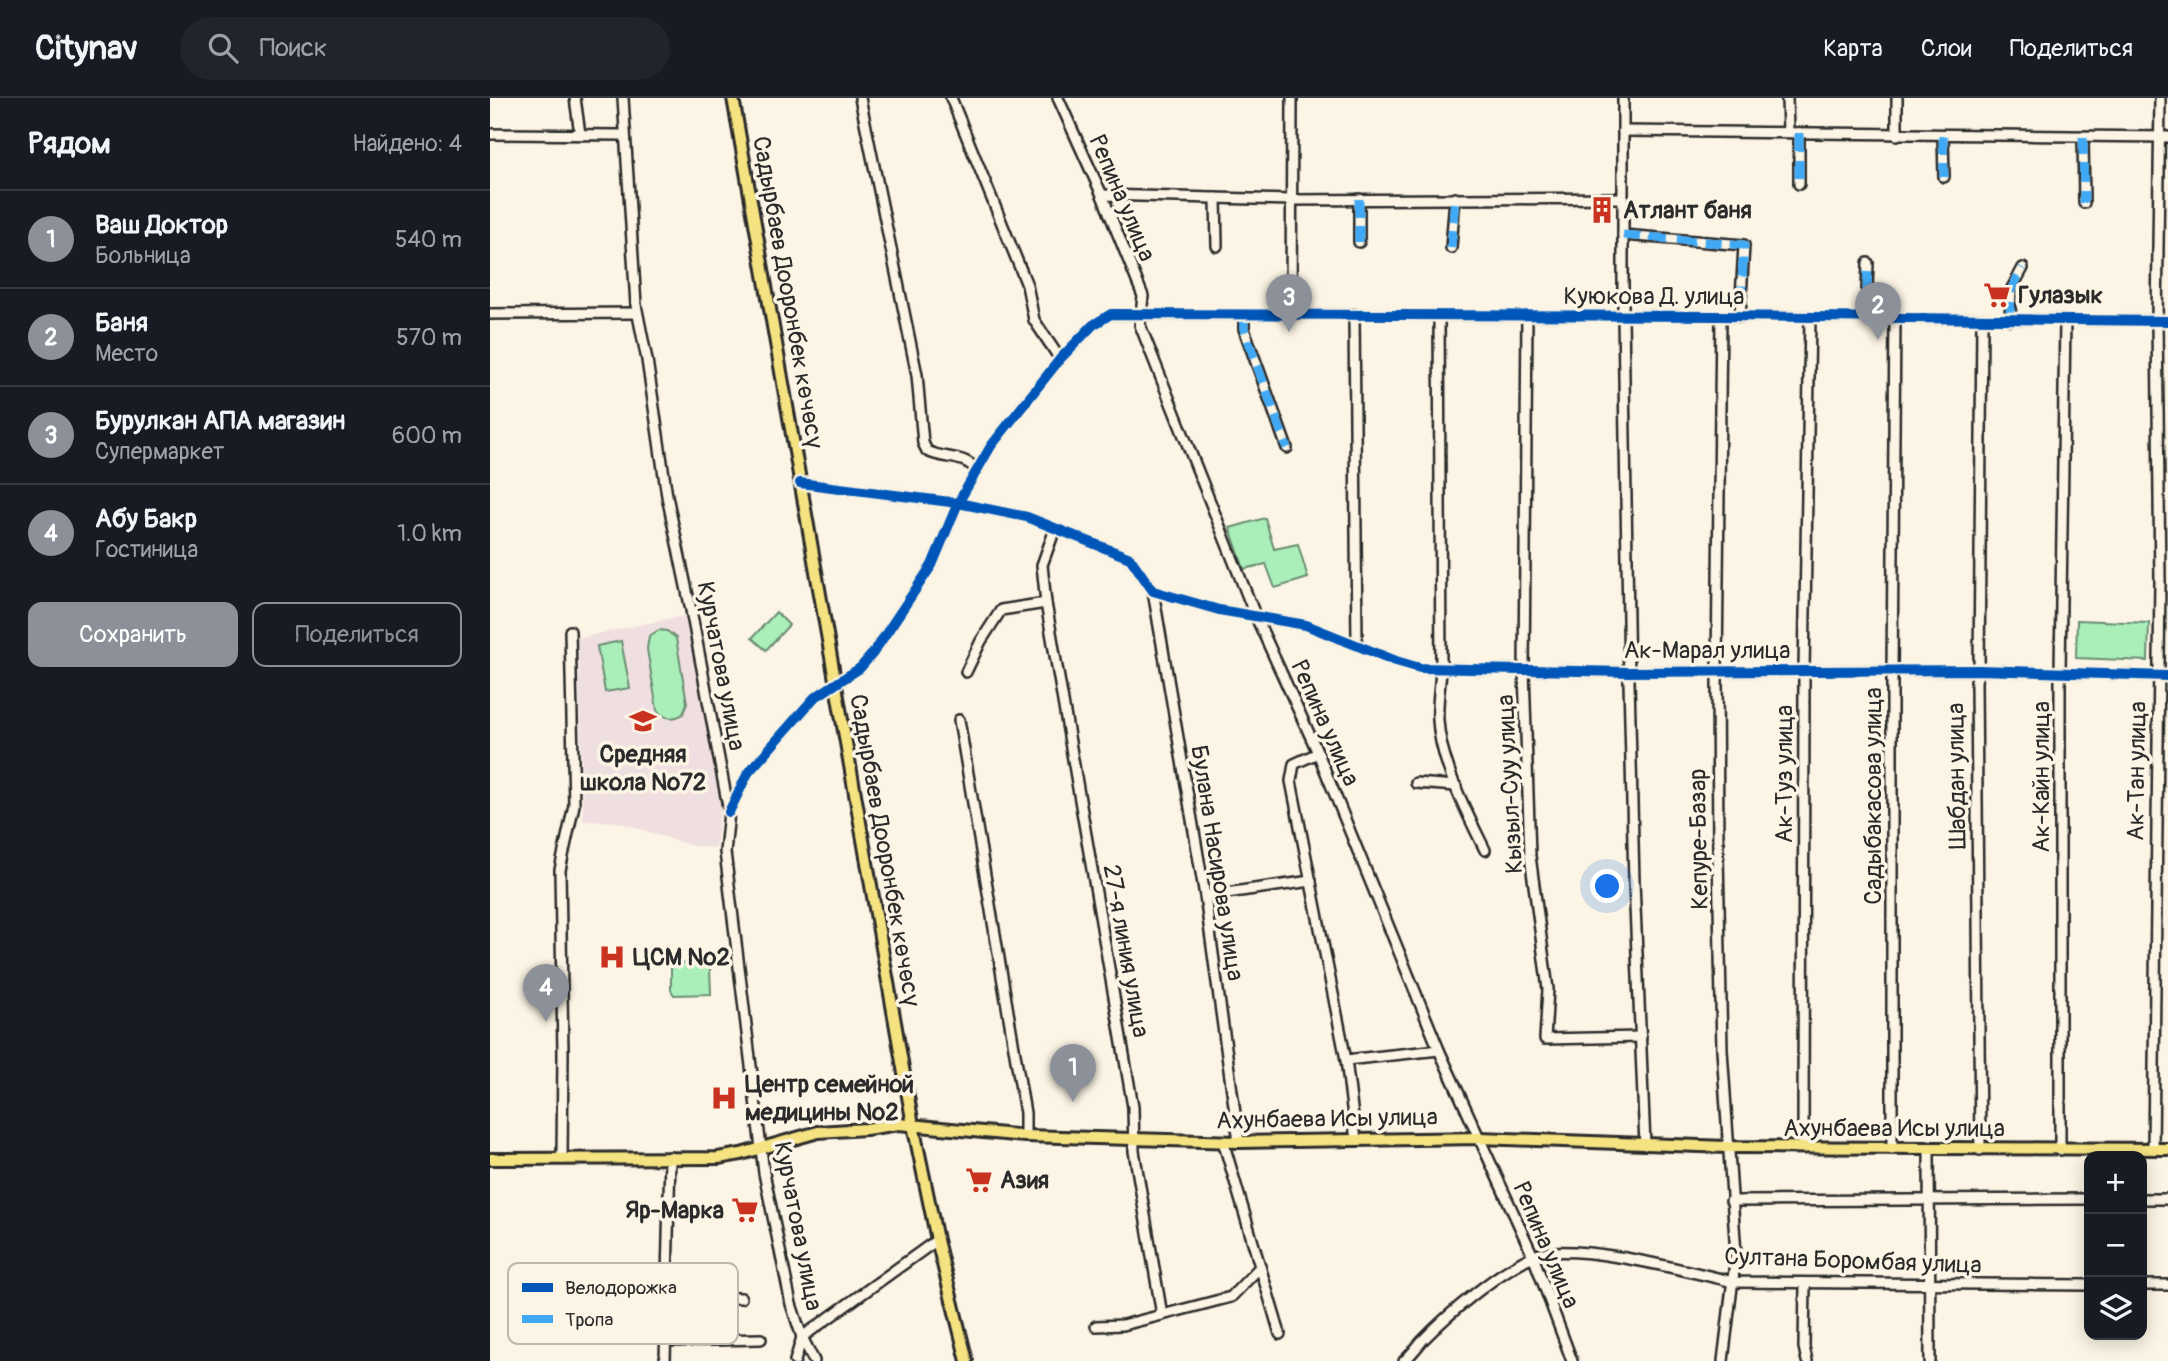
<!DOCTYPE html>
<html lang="ru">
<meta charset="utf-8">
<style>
body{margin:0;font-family:Pangolin,sans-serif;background:#20242c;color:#f1f3f6}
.controls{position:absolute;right:21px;bottom:21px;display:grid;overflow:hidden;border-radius:14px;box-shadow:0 4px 18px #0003}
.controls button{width:63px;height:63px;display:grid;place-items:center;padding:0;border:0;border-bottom:2px solid #363941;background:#171b24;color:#f1f3f6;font:35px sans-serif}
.you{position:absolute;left:1118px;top:789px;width:24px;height:24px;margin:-18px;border:5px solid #fff;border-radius:50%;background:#1a73e8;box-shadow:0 0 0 10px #1a73e833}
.badge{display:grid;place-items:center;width:46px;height:46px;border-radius:50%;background:#8c9099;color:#fff;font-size:23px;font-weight:700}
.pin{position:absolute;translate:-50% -58px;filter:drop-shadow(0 2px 4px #0008)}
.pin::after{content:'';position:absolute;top:37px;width:24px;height:21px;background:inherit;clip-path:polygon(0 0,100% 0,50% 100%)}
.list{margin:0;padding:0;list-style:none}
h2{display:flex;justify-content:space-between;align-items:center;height:91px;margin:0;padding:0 28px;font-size:30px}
h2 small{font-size:23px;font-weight:400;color:#9ea1a6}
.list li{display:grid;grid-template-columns:46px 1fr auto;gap:21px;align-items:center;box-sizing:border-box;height:98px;padding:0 28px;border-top:2px solid #363941}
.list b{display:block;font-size:26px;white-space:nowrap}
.list p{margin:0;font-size:23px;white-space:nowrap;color:#9ea1a6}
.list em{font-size:23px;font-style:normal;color:#9ea1a6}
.actions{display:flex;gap:14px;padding:21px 28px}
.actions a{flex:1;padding:16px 0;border:2px solid #8c9099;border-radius:14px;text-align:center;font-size:24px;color:#8c9099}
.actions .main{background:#8c9099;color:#fff}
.icon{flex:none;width:38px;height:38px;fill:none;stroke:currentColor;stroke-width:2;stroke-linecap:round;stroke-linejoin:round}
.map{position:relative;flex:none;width:1678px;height:1263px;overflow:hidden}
header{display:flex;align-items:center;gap:42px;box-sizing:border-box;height:98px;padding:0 35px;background:#171b24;border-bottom:2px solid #363941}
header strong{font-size:33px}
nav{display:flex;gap:38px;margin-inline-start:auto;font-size:24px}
.search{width:490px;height:63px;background:#20242c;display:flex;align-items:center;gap:18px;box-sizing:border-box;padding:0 24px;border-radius:38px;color:#9ea1a6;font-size:26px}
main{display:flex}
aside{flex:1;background:#171b24}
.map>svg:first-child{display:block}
.built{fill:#f0dfe0}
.green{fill:#aaefba;stroke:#6a8d72;stroke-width:2}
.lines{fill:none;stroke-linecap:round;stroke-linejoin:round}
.minor-casing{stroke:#2b2b2b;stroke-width:14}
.major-casing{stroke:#2b2b2b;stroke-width:16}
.minor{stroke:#fcf5e5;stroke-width:9}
.major{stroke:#f5e382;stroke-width:10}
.quiet{stroke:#3fa9f5;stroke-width:9;stroke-dasharray:18 9;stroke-linecap:butt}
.cycleway-casing{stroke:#fcf5e5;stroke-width:15}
.cycleway{stroke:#0057b8;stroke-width:10}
.labels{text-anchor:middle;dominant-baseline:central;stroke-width:7;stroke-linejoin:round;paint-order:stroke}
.street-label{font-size:24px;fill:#2b2b2b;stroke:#fcf5e5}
.poi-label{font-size:24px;font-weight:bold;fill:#2b2b2b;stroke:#fcf5e5;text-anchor:start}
.key{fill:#fcf5e5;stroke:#bdb8ad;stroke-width:2}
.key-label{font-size:19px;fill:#2b2b2b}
</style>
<header>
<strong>Citynav</strong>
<div class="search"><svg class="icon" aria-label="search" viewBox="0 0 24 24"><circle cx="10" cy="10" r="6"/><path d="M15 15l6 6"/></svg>Поиск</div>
<nav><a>Карта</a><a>Слои</a><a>Поделиться</a></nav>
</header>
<main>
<aside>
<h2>Рядом<small>Найдено: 4</small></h2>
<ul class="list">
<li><span class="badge">1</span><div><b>Ваш Доктор</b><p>Больница</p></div><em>540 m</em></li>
<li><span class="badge">2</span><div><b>Баня</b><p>Место</p></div><em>570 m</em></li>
<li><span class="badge">3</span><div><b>Бурулкан АПА магазин</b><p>Супермаркет</p></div><em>600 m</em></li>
<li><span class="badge">4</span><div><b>Абу Бакр</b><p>Гостиница</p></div><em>1.0 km</em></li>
</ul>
<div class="actions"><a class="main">Сохранить</a><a>Поделиться</a></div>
</aside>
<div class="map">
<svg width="1678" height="1263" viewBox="0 0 1678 1263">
<rect width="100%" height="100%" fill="#fcf5e5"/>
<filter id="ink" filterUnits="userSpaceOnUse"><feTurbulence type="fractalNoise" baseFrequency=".0143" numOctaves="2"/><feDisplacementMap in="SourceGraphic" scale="14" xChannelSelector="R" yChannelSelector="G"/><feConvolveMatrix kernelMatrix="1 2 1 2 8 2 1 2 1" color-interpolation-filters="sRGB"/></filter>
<g filter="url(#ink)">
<path class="built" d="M197,517l34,188 -5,45 -24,-2 -74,-24 -35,-1 -5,-183z"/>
<g class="green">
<path d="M775,420l9,31 24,-5 10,34 -33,10 -9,-24 -22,5 -14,-41z"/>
<path d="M286,514l13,13 -23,25 -14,-12z"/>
<path d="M1587,522l72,3 -1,38 -72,-3z"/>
<path d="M169,532l8,1 9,7 11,65 -4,11c-9,6 -19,5 -26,-4l-10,-61 2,-13z"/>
<path d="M131,543l9,47 -25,4 -8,-46z"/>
<path d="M189,865l27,1 4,5 1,25 -37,1 -3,-5v-24z"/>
</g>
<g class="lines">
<defs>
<g id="minor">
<path d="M85,0l5,36"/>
<path d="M133,0l13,207 11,55 20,136 24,114 38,202 -4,40 39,321 27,131 11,33 12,24"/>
<path d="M370,0l57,277 6,68 4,8c18,9 36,3 50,19"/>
<path d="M461,0l76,187 7,35 26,39"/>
<path d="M568,0l44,97 41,101 -3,29 115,290 63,138 121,297 94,206 39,105"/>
<path d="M1133,0v218l6,365 5,201 11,263"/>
<path d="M1297,0l1,34"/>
<path d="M1133,33l545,6"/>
<path d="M1309,35v51"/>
<path d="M0,36l133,1"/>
<path d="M1407,37v-37"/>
<path d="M1453,38l1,41"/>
<path d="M1593,39l1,66"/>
<path d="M612,97l189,5 332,-2"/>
<path d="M726,100l1,48"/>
<path d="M869,101v43"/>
<path d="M1133,137l121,10 -4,72"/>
<path d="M961,150l4,-50"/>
<path d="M0,216l147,-1"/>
<path d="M754,216v15l43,119"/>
<path d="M801,216l1,-216"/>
<path d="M864,216l3,330"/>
<path d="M949,218l2,354c-1,16 -4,34 -3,50 2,42 29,93 47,130"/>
<path d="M1037,218l-3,355 6,185 18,133 -3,50 96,-2"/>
<path d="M1231,218l-4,355 1,184 4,195 14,204 -13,107"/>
<path d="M1376,219l2,-54"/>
<path d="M1520,222l1,-30 12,-22"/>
<path d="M310,385l158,20 69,14 103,41 23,33 66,19 87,15 90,36 24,7 208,4 351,-2 189,6"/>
<path d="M565,431l-13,36 4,38 87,504 1,44 28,164 -39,10 -27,1"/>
<path d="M663,493l52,305 34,246"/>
<path d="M476,574l15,-31 20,-31 45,-7"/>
<path d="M469,622l66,393v23"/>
<path d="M828,655l-24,11 -3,17 55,279 10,80"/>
<path d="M926,685l40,3"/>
<path d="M239,714l19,-39 66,-75 46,-30 13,-15 59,-88 26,-62 33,-57 69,-87 33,-34 18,-11 610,2 447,5"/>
<path d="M715,798l106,-15"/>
<path d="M856,962l93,-10"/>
<path d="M733,1043l57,193"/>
<path d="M1313,1050l1,-477 6,-354"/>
<path d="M1402,1051v-477l3,-355"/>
<path d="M1439,1051l1,212"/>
<path d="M1663,1051l7,-567 -3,-261 3,-223"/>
<path d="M1490,1052l-4,-469 3,-11 3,-350"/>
<path d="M1570,1052v-478l5,-352"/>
<path d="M72,1061l1,-106 -3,-183 14,-65 -4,-174"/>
<path d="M1652,1101h26"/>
<path d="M1241,1103l358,-2"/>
<path d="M1315,1186l-1,63 3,14"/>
<path d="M1652,1187h26"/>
<path d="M135,1216l1,-13 5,-5 110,2"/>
<path d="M672,1217l69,-18 29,-30"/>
<path d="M175,1243l96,-2"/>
<path d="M175,1263l5,-204"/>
<path d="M305,1263l7,-24 135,-97"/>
<path d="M914,1263c7,-6 12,-13 18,-20 27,-28 76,-69 111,-85 38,-16 158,16 201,26l355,3"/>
</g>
<g id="major">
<path d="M243,0l180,1027 24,115 30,121"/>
<path d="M0,1061l228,-1 23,-4 77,-22 48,-3 33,-5 126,12 214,6 241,-4 247,9 441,2"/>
</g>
</defs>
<use href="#minor" class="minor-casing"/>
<use href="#major" class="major-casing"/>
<use href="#minor" class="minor"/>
<use href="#major" class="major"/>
<g class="quiet">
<path d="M1309,35v51"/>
<path d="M1453,38l1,41"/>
<path d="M1593,39l1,66"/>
<path d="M869,101v43"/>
<path d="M1133,137l121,10 -4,72"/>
<path d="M961,150l4,-50"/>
<path d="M754,216v15l43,119"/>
<path d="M1376,219l2,-54"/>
<path d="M1520,222l1,-30 12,-22"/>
</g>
<defs>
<g id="cycleway">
<path d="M310,385l158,20 69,14 103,41 23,33 66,19 87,15 90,36 24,7 208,4 351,-2 189,6"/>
<path d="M239,714l19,-39 66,-75 46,-30 13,-15 59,-88 26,-62 33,-57 69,-87 33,-34 18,-11 610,2 447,5"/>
</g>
</defs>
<use href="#cycleway" class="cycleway-casing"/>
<use href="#cycleway" class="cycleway"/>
</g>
</g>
<defs>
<symbol id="building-bare" viewBox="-9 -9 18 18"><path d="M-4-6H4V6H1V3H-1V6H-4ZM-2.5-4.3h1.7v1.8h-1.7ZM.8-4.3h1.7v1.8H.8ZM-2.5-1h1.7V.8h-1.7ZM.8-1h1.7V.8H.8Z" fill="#c8321e" stroke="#fcf5e5" stroke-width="2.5" paint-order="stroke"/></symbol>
<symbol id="supermarket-bare" viewBox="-9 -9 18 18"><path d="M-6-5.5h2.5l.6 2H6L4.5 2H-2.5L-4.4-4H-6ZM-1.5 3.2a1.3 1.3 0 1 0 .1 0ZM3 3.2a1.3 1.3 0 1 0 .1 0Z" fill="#c8321e" stroke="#fcf5e5" stroke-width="2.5" paint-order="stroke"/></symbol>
<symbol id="school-bare" viewBox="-9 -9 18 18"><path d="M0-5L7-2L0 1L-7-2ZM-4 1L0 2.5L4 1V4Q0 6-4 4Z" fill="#c8321e" stroke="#fcf5e5" stroke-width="2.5" paint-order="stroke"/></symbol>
<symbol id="hospital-bare" viewBox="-9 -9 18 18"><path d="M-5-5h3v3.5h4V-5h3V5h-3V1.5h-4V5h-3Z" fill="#c8321e" stroke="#fcf5e5" stroke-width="2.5" paint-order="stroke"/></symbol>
</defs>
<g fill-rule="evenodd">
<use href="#building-bare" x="1093" y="93" width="38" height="38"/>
<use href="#supermarket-bare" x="1488" y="178" width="38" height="38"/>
<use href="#school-bare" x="134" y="604" width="38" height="38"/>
<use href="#hospital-bare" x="103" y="840" width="38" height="38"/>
<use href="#hospital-bare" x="215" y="981" width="38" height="38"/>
<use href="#supermarket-bare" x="470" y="1063" width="38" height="38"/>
<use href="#supermarket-bare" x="236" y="1093" width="38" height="38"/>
</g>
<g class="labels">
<g class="street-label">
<text transform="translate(632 100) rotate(67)">Репина улица</text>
<text transform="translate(298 195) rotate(80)">Садырбаев Дооронбек көчөсү</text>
<text x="1164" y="198">Куюкова Д. улица</text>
<text x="1217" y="552">Ак-Марал улица</text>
<text transform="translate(231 568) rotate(79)">Курчатова улица</text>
<text transform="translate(835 625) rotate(66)">Репина улица</text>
<text transform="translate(1647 673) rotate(-89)">Ак-Тан улица</text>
<text transform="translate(1294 676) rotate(-90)">Ак-Туз улица</text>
<text transform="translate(1467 678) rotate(-91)">Шабдан улица</text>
<text transform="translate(1551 679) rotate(-90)">Ак-Кайн улица</text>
<text transform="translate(1020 686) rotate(-93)">Кызыл-Суу улица</text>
<text transform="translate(1383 698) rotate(-90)">Садыбакасова улица</text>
<text transform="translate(1209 741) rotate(-91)">Кепуре-Базар</text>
<text transform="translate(395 753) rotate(80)">Садырбаев Дооронбек көчөсү</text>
<text transform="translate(727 765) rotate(81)">Булана Насирова улица</text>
<text transform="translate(636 853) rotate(80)">27-я линия улица</text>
<text transform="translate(837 1021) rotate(-1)">Ахунбаева Исы улица</text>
<text x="1404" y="1030">Ахунбаева Исы улица</text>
<text transform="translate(308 1128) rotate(79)">Курчатова улица</text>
<text transform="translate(1056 1147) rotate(67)">Репина улица</text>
<text transform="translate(1363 1163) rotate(2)">Султана Боромбая улица</text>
</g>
<g class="poi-label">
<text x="1133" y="112">Атлант баня</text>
<text x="1528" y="197">Гулазык</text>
<text x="153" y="656" text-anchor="middle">Средняя<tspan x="153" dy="28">школа №72</tspan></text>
<text x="143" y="859">ЦСМ №2</text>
<text x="255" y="986">Центр семейной<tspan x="255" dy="28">медицины №2</tspan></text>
<text x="510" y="1082">Азия</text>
<text x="234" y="1112" text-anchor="end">Яр-Марка</text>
</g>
</g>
<rect x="18" y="1165" width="230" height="81" rx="10" class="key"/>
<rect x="32" y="1185" width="31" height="9" fill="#0057b8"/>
<rect x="32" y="1217" width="31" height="8" fill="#3fa9f5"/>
<g class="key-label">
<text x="75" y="1196">Велодорожка</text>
<text x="75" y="1228">Тропа</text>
</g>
</svg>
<div class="controls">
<button>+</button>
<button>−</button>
<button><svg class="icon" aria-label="layers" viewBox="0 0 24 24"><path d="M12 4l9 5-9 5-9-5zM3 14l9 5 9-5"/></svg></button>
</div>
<div class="you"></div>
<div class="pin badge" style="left:583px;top:1004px">1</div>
<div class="pin badge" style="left:1388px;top:242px">2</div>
<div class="pin badge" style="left:799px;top:234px">3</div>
<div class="pin badge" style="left:56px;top:924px">4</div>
</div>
</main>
